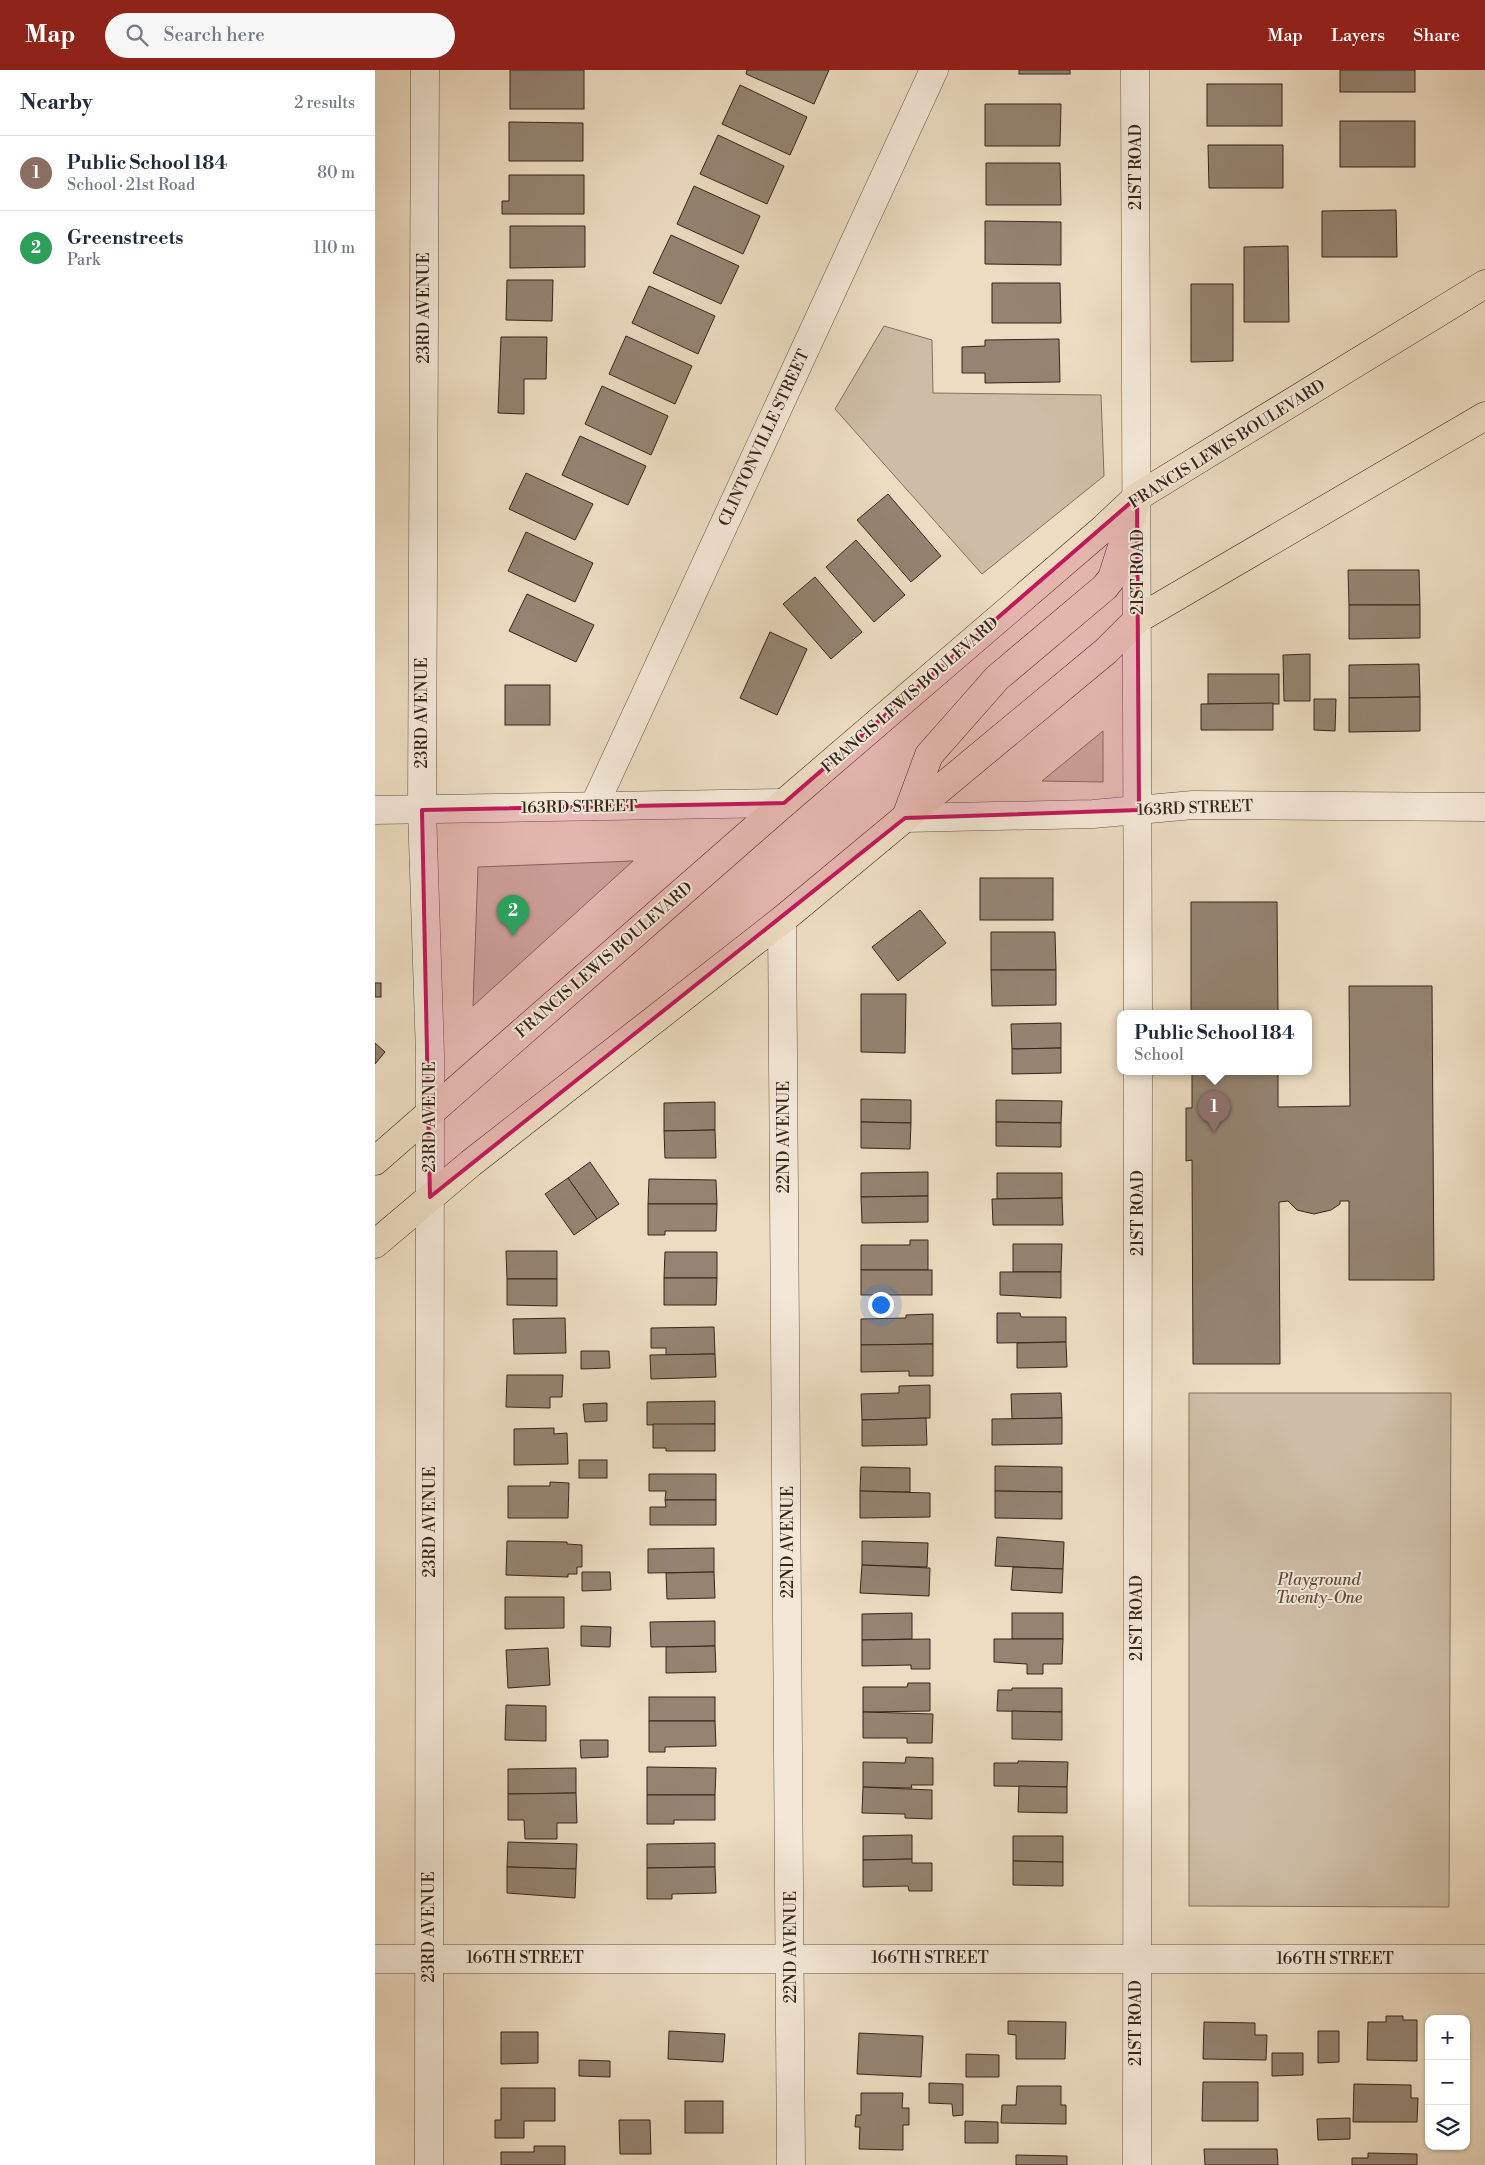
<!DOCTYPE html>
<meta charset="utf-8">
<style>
body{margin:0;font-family:"Libre Bodoni",serif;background:#f6f6f7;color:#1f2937}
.controls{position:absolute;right:15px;bottom:15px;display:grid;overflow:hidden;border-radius:10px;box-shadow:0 1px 4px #0004}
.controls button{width:45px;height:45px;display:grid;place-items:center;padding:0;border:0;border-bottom:1px solid #e0e1e3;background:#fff;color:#1f2937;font:25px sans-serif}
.you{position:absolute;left:505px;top:1234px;width:18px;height:18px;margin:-12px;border:4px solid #fff;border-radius:50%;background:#1a73e8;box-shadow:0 0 0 8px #1a73e833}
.badge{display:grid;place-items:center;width:32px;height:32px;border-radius:50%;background:#8f2418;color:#fff;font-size:16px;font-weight:700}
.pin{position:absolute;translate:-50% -41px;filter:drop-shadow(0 1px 2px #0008)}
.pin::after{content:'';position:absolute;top:26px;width:18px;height:15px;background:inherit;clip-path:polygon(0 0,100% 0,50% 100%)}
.popup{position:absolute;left:742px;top:940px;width:195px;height:65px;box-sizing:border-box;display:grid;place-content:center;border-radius:10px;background:#fff;filter:drop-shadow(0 1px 4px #0005);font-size:16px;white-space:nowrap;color:#747a83}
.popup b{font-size:19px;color:#1f2937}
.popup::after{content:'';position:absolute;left:50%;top:100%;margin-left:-10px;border:10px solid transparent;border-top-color:#fff}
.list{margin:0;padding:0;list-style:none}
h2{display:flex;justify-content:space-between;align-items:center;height:65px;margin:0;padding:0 20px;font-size:21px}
h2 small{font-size:16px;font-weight:400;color:#747a83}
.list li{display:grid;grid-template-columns:32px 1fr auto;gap:15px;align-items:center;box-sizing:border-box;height:75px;padding:0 20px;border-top:1px solid #e0e1e3}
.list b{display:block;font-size:19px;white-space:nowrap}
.list p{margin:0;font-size:16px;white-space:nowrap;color:#747a83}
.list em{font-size:16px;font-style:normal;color:#747a83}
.icon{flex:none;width:28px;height:28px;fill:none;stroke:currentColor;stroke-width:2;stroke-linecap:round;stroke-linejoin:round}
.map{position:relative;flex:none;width:1110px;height:2095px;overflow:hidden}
header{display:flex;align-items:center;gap:30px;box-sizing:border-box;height:70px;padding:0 25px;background:#8f2418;color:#fff}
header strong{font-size:24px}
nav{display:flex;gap:28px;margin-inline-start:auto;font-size:18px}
.search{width:350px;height:45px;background:#f6f6f7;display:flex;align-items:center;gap:12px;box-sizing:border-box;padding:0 18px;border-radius:28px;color:#747a83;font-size:19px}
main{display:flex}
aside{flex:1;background:#fff}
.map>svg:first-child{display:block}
.green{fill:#cebda6;stroke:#827160}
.building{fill:#958472;stroke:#36251b}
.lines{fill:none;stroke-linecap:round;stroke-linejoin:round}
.minor-casing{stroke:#645345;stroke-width:29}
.major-casing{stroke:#36251b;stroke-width:29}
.minor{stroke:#f3e8d7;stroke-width:28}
.major{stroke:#eddcc2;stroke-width:28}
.marked{fill:#c2185b;fill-opacity:0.2;stroke:#c2185b;stroke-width:4;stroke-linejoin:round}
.labels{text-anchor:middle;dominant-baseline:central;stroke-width:4;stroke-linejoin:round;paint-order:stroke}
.street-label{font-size:16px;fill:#36251b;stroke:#f3e8d7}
.park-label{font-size:16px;font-style:italic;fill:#5c4b3e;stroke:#f3e8d7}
</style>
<header>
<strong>Map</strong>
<div class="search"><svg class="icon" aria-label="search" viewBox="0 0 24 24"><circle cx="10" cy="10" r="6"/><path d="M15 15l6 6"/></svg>Search here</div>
<nav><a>Map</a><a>Layers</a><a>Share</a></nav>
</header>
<main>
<aside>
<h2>Nearby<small>2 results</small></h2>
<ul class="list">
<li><span class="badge" style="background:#8d6e63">1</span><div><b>Public School 184</b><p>School · 21st Road</p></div><em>80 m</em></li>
<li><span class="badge" style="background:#2e9e5b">2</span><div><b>Greenstreets</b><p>Park</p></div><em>110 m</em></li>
</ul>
</aside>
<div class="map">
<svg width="1110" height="2095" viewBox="0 0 1110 2095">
<rect width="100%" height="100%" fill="#eddcc2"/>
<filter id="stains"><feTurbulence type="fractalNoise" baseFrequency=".004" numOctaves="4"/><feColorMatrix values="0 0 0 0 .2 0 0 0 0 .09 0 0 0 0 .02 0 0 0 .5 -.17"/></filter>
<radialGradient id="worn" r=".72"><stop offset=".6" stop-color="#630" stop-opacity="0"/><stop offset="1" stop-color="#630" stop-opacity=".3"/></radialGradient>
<g class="green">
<path d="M509,256l48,14 1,53 168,2 3,81 -122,98 -147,-165z"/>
<path d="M728,661v51l-61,-1z"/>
<path d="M258,791l-160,145 5,-139z"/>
<path d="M814,1323h262l-2,514 -260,-1z"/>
</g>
<g class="building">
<rect x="135" y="0" width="74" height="39"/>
<path d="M372,0h82l-15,34 -68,-30z"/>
<rect x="644" y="0" width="51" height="4"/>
<rect x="965" y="0" width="75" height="22"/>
<rect x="832" y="14" width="75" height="42"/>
<path d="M365,15l67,32 -17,38 -68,-31z"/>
<path d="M610,34h76l-1,42h-75z"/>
<rect x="965" y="51" width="75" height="46"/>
<path d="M134,52l74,1v38h-74z"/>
<path d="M343,65l66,31 -17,38 -67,-30z"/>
<path d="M833,75h75v43h-74z"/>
<path d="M611,93h74l1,42h-75z"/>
<path d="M134,105h75v39h-82v-13h7z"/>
<path d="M319,116l66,30 -17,38 -66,-30z"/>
<path d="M1021,140l1,47h-75v-46z"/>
<path d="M610,151l76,1v43l-76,-1z"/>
<path d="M135,156h75v41l-75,1z"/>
<path d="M296,165l68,31 -18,38 -68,-31z"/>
<path d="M913,176l1,76h-45v-75z"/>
<path d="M132,210h46l-1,41 -46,-1z"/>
<path d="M617,213h68l1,40h-69z"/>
<path d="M816,214h42v77l-42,1z"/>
<path d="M274,216l66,30 -17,38 -66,-31z"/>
<path d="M251,266l66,30 -17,38 -66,-30z"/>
<path d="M126,267h46l-1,42h-22v35l-26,-1z"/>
<path d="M684,269l1,43 -75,1v-10h-23v-26l23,-1v-6z"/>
<path d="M227,316l66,30 -17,39 -66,-31z"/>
<path d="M205,366l66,30 -18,39 -66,-30z"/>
<path d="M151,403l67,31 -18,36 -66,-31z"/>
<path d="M513,424l53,62 -30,26 -54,-62z"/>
<path d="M151,462l67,31 -18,39 -67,-31z"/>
<path d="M481,470l49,55 -31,27 -48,-55z"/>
<path d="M973,500h71l1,35h-71z"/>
<path d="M440,507l47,55 -31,27 -48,-55z"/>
<path d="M152,524l67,31 -18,37 -67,-31z"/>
<path d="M974,535h71v33l-71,1z"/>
<path d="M395,562l37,17 -30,66 -37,-17z"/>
<path d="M935,584v47h-26l-1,-46z"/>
<path d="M1044,594l1,33 -71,1v-33z"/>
<rect x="833" y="604" width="71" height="30"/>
<rect x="130" y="615" width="45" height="40"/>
<path d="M1045,627v34l-71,1v-34z"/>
<path d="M939,629h22l-1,32 -21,-1z"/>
<path d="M898,633v27h-72v-26z"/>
<rect x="605" y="808" width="73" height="42"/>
<path d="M816,832h86l1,111h-87z"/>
<path d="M545,840l26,33 -48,38 -26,-34z"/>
<path d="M616,862h64l1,38h-65z"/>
<path d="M616,900h65v35l-64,1z"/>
<rect x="0" y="913" width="6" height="14"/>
<path d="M974,916h83l2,294h-85v-79h-9v3l-9,6 -17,4 -17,-4 -9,-9 -9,1 1,162h-87l-1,-204 -6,1v-53h6v-37h86v36l72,-1z"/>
<path d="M486,924h45l-1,59 -44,-1z"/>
<path d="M686,953v25l-49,1 -1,-25z"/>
<path d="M0,973l10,9 -10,12z"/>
<path d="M686,978v25l-49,1v-25z"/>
<path d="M486,1029l50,1v23l-50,-1z"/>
<path d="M621,1030l66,1 -1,22 -65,-1z"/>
<path d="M340,1032v28l-51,1v-28z"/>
<path d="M486,1052l50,1 -1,26 -49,-1z"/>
<path d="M621,1052l65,1v24l-65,-1z"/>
<path d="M340,1060l1,28h-51l-1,-27z"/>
<path d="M215,1092l29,42 -22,15 -29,-41z"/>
<path d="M553,1102v24l-67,1v-24z"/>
<path d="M622,1103h65v25l-65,1z"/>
<path d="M193,1108l29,41 -23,16 -29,-41z"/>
<path d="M274,1109l67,1 1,24h-69z"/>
<path d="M553,1126v26l-66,1 -1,-26z"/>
<path d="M687,1128l1,27h-70l-1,-26z"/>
<path d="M273,1134h69l-1,27h-51v4h-17z"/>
<path d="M535,1170h18v30h-67v-25h49z"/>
<path d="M638,1174h49l-1,28h-48z"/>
<path d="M131,1181h51v28h-50z"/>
<path d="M290,1182h52v26h-53z"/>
<rect x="486" y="1200" width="71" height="25"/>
<path d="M625,1202h61v26l-61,-3z"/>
<path d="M289,1208h53l-1,27h-52z"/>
<path d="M132,1209h50v27l-50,-1z"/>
<path d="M622,1243h23l1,4h45v25l-69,1z"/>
<path d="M558,1244v30l-72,1v-26l45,-1v-3z"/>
<path d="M190,1248l1,35 -52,1 -1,-35z"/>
<path d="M339,1257l1,27 -49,1v-7h-15v-20z"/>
<path d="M691,1272l1,25 -50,1v-25z"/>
<path d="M558,1274v32h-24v-5l-48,1v-27z"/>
<path d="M206,1281h28l1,17 -29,1z"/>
<path d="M340,1284l1,23 -65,2 -1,-24z"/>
<path d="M132,1305h56l-1,22h-12v11l-44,-1z"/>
<path d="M555,1315v33l-68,2 -1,-26 38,-1v-7z"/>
<path d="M686,1323l1,25 -50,1 -1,-25z"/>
<path d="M340,1331v23l-68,1v-23z"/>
<path d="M232,1333v18l-22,1 -2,-18z"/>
<path d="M551,1348l1,27 -65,1v-26z"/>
<path d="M687,1348v26l-70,1v-26z"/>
<path d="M278,1354h62v27h-49v-3h-13z"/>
<path d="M179,1358v6l13,-1 1,31 -54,1v-36z"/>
<rect x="204" y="1390" width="28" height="18"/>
<path d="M620,1396l67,1v25l-67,-1z"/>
<path d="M486,1397l49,1v24l-50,-1z"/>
<path d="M274,1404h67v26h-51l1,-9h-17z"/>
<path d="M175,1412l19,1 -1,35h-60v-32h42z"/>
<path d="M485,1421l70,2v24l-70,1z"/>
<path d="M620,1421l67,1v27l-67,-1z"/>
<path d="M290,1430h51v25h-66v-18h16z"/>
<path d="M622,1467l67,5 -1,27 -68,-3z"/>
<path d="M132,1471l60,1v2l15,1v22h-5v7h-9v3l-62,-2z"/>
<path d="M487,1471l66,2 -1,24 -65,-2z"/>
<path d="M339,1478v24l-66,1v-24z"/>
<path d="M487,1495l68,3 -1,28 -69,-3z"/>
<path d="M638,1497l50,2 -1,24 -51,-3z"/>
<path d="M207,1502h28l1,18 -29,1z"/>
<path d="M339,1502l1,26 -48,1 -1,-26z"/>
<path d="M130,1527h59v31l-59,1z"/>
<path d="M537,1543v26l-50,1v-26z"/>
<rect x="637" y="1543" width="51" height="26"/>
<path d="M340,1551v25l-64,1 -1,-25z"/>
<path d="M206,1556l30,1 -1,20 -29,-1z"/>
<path d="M555,1569v30h-19v-4l-49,1v-26z"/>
<path d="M619,1569h69l-1,25h-19v10h-16v-10l-33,-2z"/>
<path d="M340,1576l1,26 -50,1v-26z"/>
<path d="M173,1578l2,37 -42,3 -2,-38z"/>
<path d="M533,1613h22v28l-67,1v-25h44z"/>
<path d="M637,1618h50v24l-65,-1 1,-21h14z"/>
<rect x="274" y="1627" width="66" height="24"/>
<path d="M131,1635l40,1v35l-41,-1z"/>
<path d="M637,1641l50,1v28l-50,-1z"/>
<path d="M488,1642l70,2 -1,29h-25v-5h-44z"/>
<path d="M274,1651h66l1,25 -51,1v5h-16z"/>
<path d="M205,1670h28v17l-27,1z"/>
<path d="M531,1687l27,1v27h-22l1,3 -49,-1v-25l42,1z"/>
<path d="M643,1691l50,1 -1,25 -73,-1v-23h24z"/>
<path d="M272,1697l69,1 -1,27h-68z"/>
<path d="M201,1698v25l-68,1v-25z"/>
<path d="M644,1716l48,1v26l-49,-1z"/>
<path d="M488,1717l69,3v29l-27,-1v-4l-43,-1z"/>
<path d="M201,1723l1,30h-20v16h-32l-1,-19h-16v-26z"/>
<path d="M272,1725h68v25h-41v4h-27z"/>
<path d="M537,1765v24l-49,1v-24z"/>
<path d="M638,1766h50v26l-50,-1z"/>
<path d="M133,1772l69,2 -1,25 -69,-2z"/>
<path d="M340,1773v24l-68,1v-24z"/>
<path d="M537,1789v4h20v28h-23l-1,-5 -45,1v-27z"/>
<path d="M638,1791l50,1v24l-50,-1z"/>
<path d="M132,1797l69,2 -1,29 -68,-5z"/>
<path d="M340,1797l1,26 -44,1v5h-25v-31z"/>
<path d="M1011,1946h17v4h14v41l-50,-1 1,-38h18z"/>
<path d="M633,1951l58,1 -1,37h-49v-24l-8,-1z"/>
<path d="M829,1952l51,1v12h12l-1,25 -63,-1z"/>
<path d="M294,1961l56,3 -2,28 -55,-3z"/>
<path d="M943,1961h21v31l-21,1z"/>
<path d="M126,1962h37v31l-37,1z"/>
<path d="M484,1963l64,3 -2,41 -64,-3z"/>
<path d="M897,1983h31v22l-31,1z"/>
<path d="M591,1984l33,1v22h-33z"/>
<path d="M204,1990l31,1v16l-31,-1z"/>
<path d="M828,2012h55v39h-56z"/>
<path d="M554,2013l34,1v31l-10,1 -1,-12 -23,-1z"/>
<path d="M979,2014l57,1v13h7l-1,24h-64z"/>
<path d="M642,2016h44v19h5v19l-65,-1 1,-18h14z"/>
<path d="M126,2018h54v33h-31v17h-29v-18h6z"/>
<path d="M486,2023h42l-1,15h7v17h-6v25l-44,-1 1,-22h-5l1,-12h5z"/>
<rect x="310" y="2031" width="38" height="32"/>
<path d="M975,2048v21l-32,1 -1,-21z"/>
<path d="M244,2050h31l1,34h-31z"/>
<path d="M590,2051l33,1v21h-33z"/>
<path d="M159,2076h31v19h-64v-13h33z"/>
<path d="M829,2079h73l1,16h-73z"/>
<path d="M993,2083l49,1v11h-65v-7h16z"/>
<path d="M641,2085l51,1v9h-51z"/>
</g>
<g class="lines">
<defs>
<g id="minor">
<path d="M50,0l-3,740 8,244 -1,1111"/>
<path d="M760,0l3,943"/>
<path d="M219,736l340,-736"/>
<path d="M0,740l409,-7"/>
<path d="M530,748l188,-4 100,-9 292,2"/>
<path d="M407,850l9,1245"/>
<path d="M0,1889h1110"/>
<path d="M762,2095l1,-1094"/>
</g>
<g id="major">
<path d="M531,747l23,-62 68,-77 108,-91 7,-9 25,-79"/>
<path d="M0,1091l409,-358 319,-274 34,-32 348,-213"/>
<path d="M0,1174l96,-81 311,-243 324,-269 32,-32 347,-203"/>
</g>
</defs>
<use href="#minor" class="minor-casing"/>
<use href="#major" class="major-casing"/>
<use href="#minor" class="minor"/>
<use href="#major" class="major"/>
</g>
<path class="marked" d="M762,427l2,313 -234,8 -475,379 -8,-387 362,-7z"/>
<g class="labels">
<g class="street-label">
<text transform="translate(761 97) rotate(-90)">21ST ROAD</text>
<text transform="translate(49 238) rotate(-90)">23RD AVENUE</text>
<text transform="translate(389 368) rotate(-65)">CLINTONVILLE STREET</text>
<text transform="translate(852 374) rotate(-32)">FRANCIS LEWIS BOULEVARD</text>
<text transform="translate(763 502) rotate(-90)">21ST ROAD</text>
<text transform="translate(535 625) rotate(-41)">FRANCIS LEWIS BOULEVARD</text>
<text transform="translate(47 643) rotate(-90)">23RD AVENUE</text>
<text transform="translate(204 737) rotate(-1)">163RD STREET</text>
<text transform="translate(820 738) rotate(-2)">163RD STREET</text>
<text transform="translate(229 890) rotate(-41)">FRANCIS LEWIS BOULEVARD</text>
<text transform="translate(55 1047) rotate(-90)">23RD AVENUE</text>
<text transform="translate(409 1067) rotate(-90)">22ND AVENUE</text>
<text transform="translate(763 1143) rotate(-90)">21ST ROAD</text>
<text transform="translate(55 1452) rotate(-90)">23RD AVENUE</text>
<text transform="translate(413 1472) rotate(-90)">22ND AVENUE</text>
<text transform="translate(762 1548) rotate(-90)">21ST ROAD</text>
<text transform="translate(54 1857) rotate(-90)">23RD AVENUE</text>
<text transform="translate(416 1877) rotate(-90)">22ND AVENUE</text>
<text x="150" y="1888">166TH STREET</text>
<text x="555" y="1888">166TH STREET</text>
<text x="960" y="1889">166TH STREET</text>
<text transform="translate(761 1953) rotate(-90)">21ST ROAD</text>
</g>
<g class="park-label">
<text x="944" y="1510">Playground<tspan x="944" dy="18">Twenty-One</tspan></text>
</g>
</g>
<rect width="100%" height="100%" filter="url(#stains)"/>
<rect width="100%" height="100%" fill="url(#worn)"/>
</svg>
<div class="controls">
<button>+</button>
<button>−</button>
<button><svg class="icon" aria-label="layers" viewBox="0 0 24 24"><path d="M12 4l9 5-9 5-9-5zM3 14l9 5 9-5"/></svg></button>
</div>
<div class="you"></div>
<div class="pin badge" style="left:839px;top:1062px;background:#8d6e63">1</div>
<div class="popup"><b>Public School 184</b>School</div>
<div class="pin badge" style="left:138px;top:866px;background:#2e9e5b">2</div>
</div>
</main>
